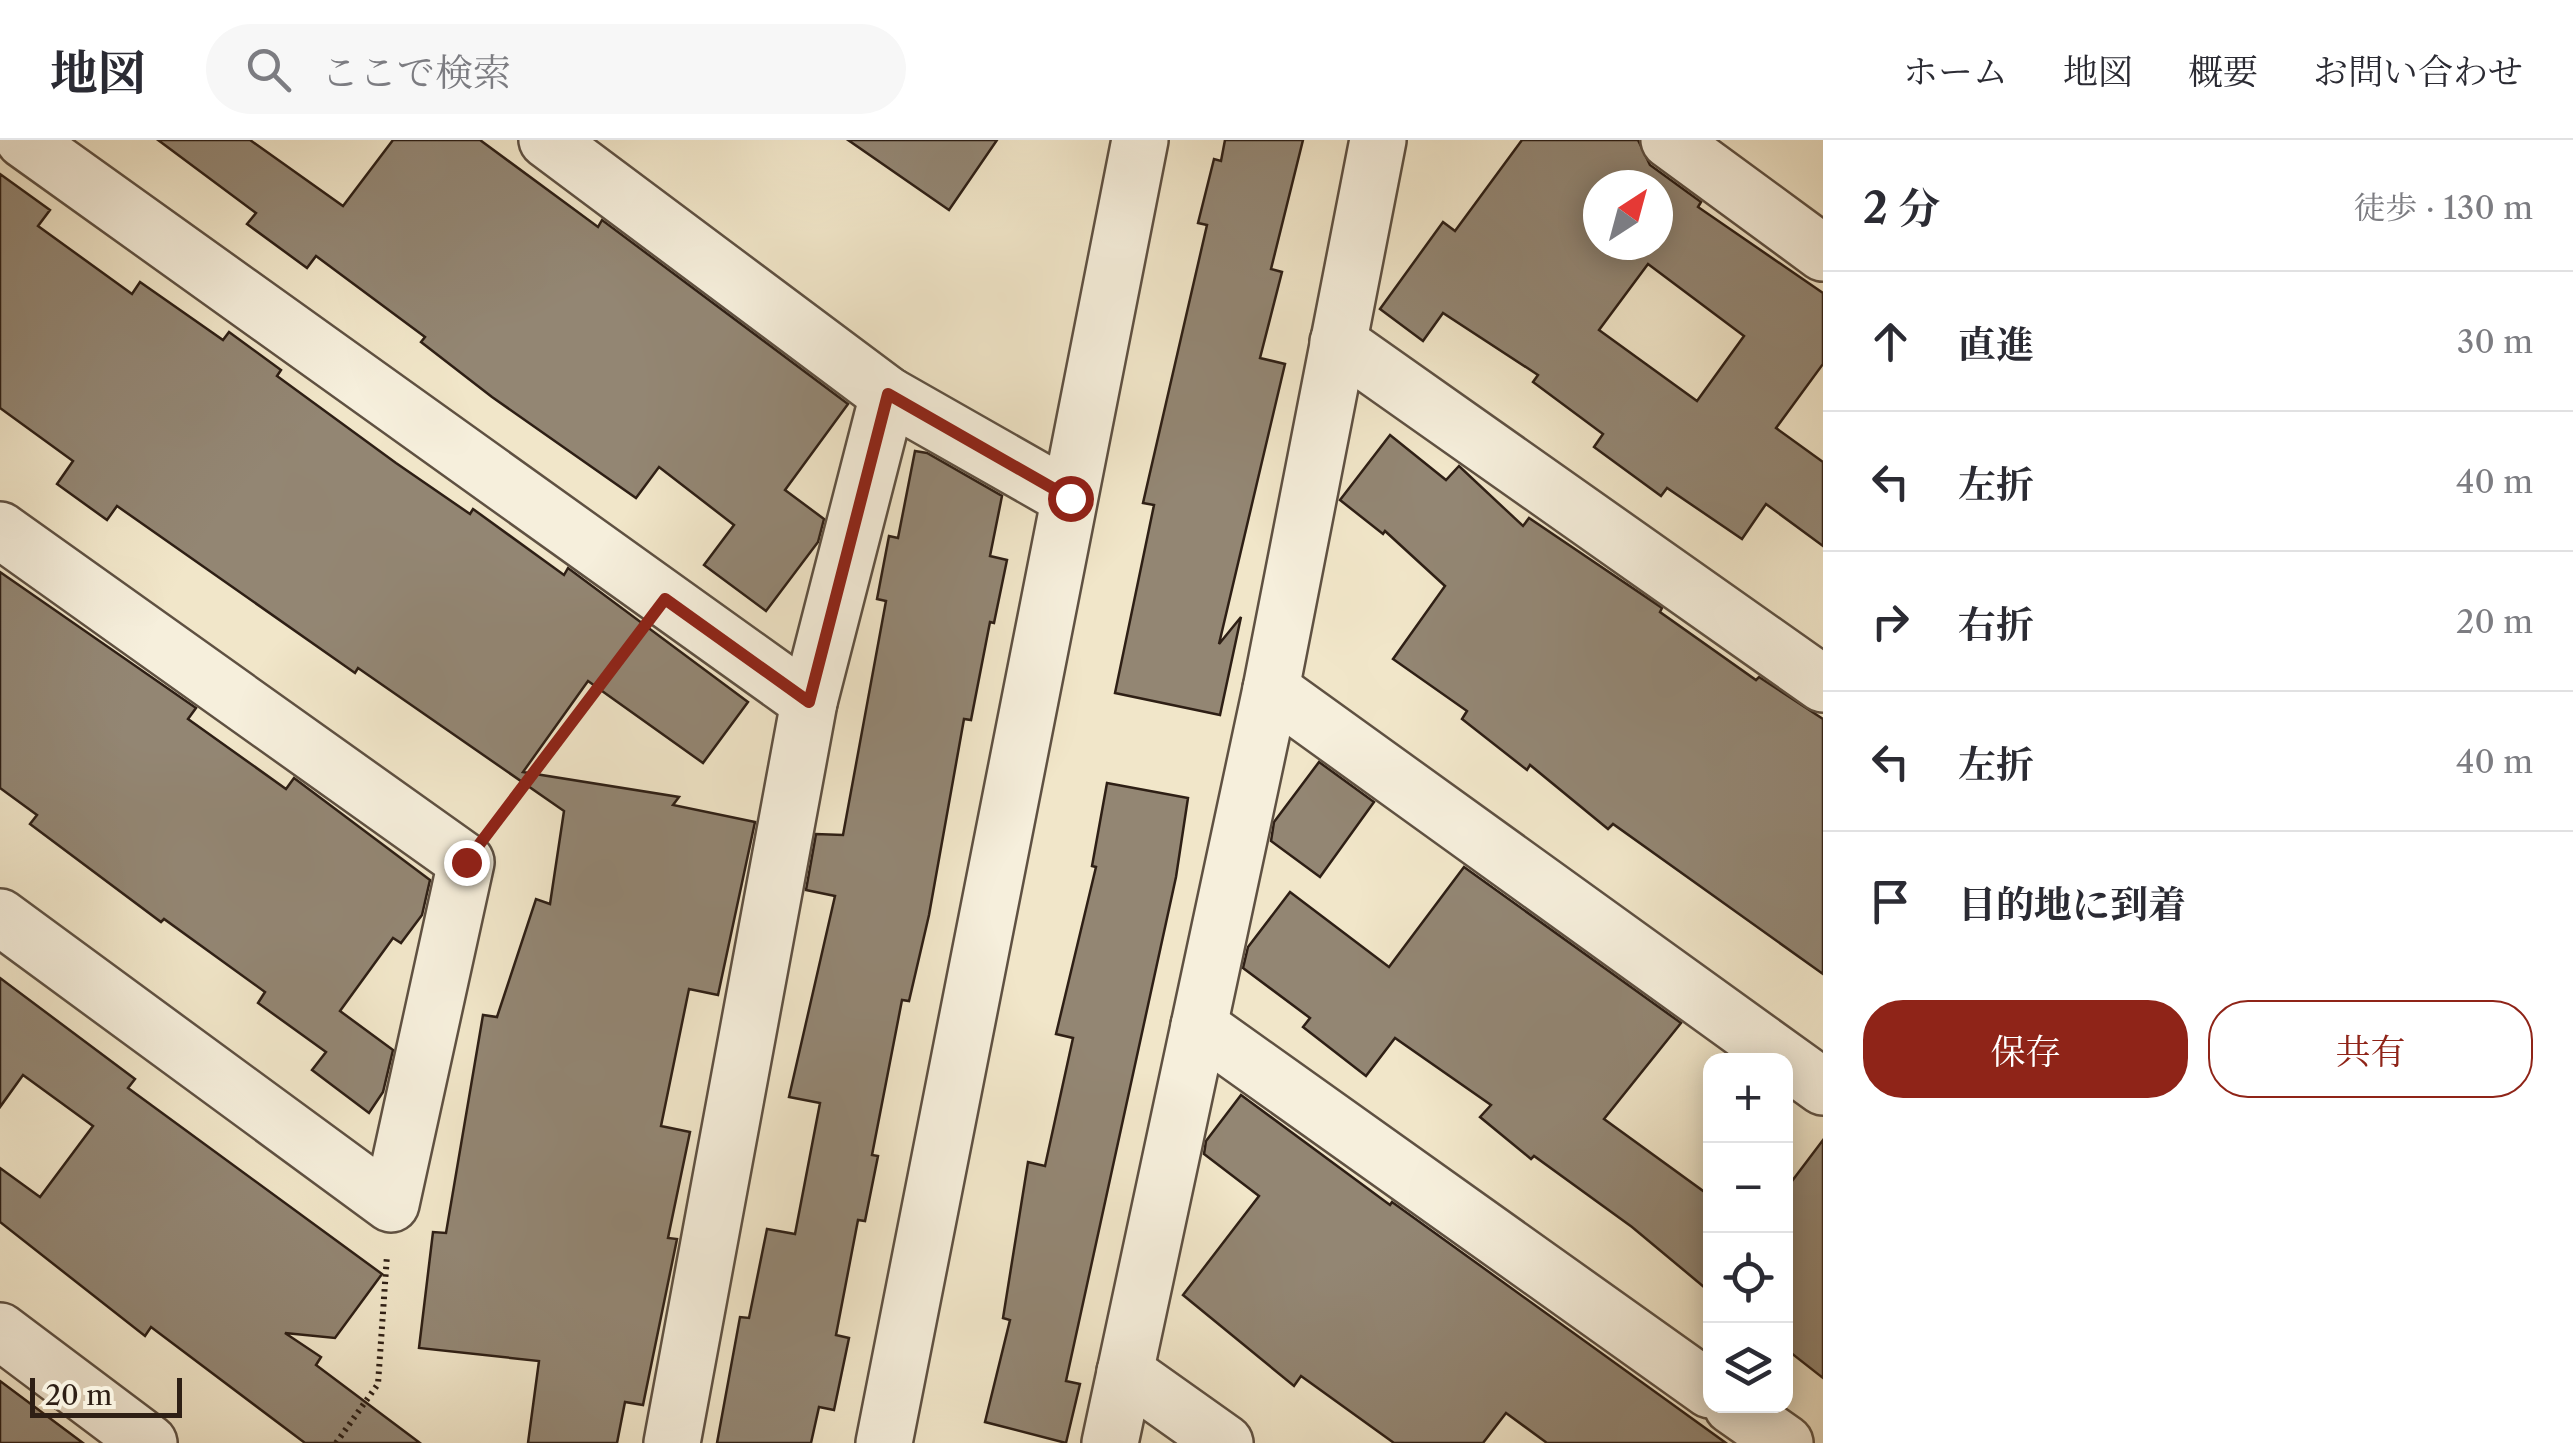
<!DOCTYPE html>
<html lang="ja">
<meta charset="utf-8">
<style>
body{margin:0;font-family:"Libre Caslon Text","Noto Serif JP",serif;background:#f7f7f7;color:#2b2b33}
.controls{position:absolute;right:30px;bottom:30px;display:grid;overflow:hidden;border-radius:20px;box-shadow:0 5px 25px #0003}
.controls button{width:90px;height:90px;display:grid;place-items:center;padding:0;border:0;border-bottom:2px solid #e1e1e2;background:#fff;color:#2b2b33;font:50px sans-serif}
.compass{position:absolute;left:1583px;top:30px;width:90px;height:90px;border-radius:50%;background:#fff;box-shadow:0 5px 25px #0003;rotate:36deg}
.scale{position:absolute;left:30px;bottom:25px;width:152px;box-sizing:border-box;padding-left:10px;border:5px solid #2e1f15;border-top:0;font-size:28px;line-height:35px;white-space:nowrap;color:#2e1f15;-webkit-text-stroke:8px #f6efdc;paint-order:stroke}
.stop{position:absolute;width:30px;height:30px;margin:-22px;border:8px solid #8f2418;border-radius:50%;background:#fff}
.stop.end{background:#8f2418;border-color:#fff;box-shadow:0 2px 10px #0008}
.list{margin:0;padding:0;list-style:none}
h2{display:flex;justify-content:space-between;align-items:center;height:130px;margin:0;padding:0 40px;font-size:42px}
h2 small{font-size:32px;font-weight:400;color:#7c7c81}
.list li{display:grid;grid-template-columns:65px 1fr auto;gap:30px;align-items:center;box-sizing:border-box;height:140px;padding:0 40px;border-top:2px solid #e1e1e2}
.list b{display:block;font-size:38px;white-space:nowrap}
.list em{font-size:32px;font-style:normal;color:#7c7c81}
.actions{display:flex;gap:20px;padding:30px 40px}
.actions a{flex:1;padding:22px 0;border:2px solid #8f2418;border-radius:40px;text-align:center;font-size:35px;color:#8f2418}
.actions .main{background:#8f2418;color:#fff}
.icon{flex:none;width:55px;height:55px;fill:none;stroke:currentColor;stroke-width:2;stroke-linecap:round;stroke-linejoin:round}
.map{position:relative;flex:none;width:1823px;height:1303px;overflow:hidden}
header{display:flex;align-items:center;gap:60px;box-sizing:border-box;height:140px;padding:0 50px;background:#fff;border-bottom:2px solid #e1e1e2}
header strong{font-size:48px}
nav{display:flex;gap:55px;margin-inline-start:auto;font-size:35px}
.search{width:700px;height:90px;background:#f7f7f7;display:flex;align-items:center;gap:25px;box-sizing:border-box;padding:0 35px;border-radius:55px;color:#7c7c81;font-size:38px}
main{display:flex}
aside{flex:1;background:#fff}
.map>svg:first-child{display:block}
.building{fill:#938673;stroke:#2e1f15;stroke-width:2.5;fill-rule:evenodd}
.lines{fill:none;stroke-linecap:round;stroke-linejoin:round}
.minor-casing{stroke:#5f5142;stroke-width:60}
.path{stroke:#2e1f15;stroke-width:6;stroke-dasharray:2.5 5;stroke-linecap:butt}
.minor{stroke:#f6efdc;stroke-width:55}
.route{stroke:#8f2418;stroke-width:12}
</style>
<header>
<strong>地図</strong>
<div class="search"><svg class="icon" aria-label="search" viewBox="0 0 24 24"><circle cx="10" cy="10" r="6"/><path d="M15 15l6 6"/></svg>ここで検索</div>
<nav><a>ホーム</a><a>地図</a><a>概要</a><a>お問い合わせ</a></nav>
</header>
<main>
<div class="map">
<svg width="1823" height="1303" viewBox="0 0 1823 1303">
<rect width="100%" height="100%" fill="#f1e6c9"/>
<filter id="stains"><feTurbulence type="fractalNoise" baseFrequency=".002" numOctaves="4"/><feColorMatrix values="0 0 0 0 .2 0 0 0 0 .09 0 0 0 0 .02 0 0 0 .5 -.17"/></filter>
<radialGradient id="worn" r=".72"><stop offset=".6" stop-color="#630" stop-opacity="0"/><stop offset="1" stop-color="#630" stop-opacity=".3"/></radialGradient>
<g class="building">
<path d="M158,0h92l93,66 50,-66h87l118,87 4,-7 246,184 -63,86 39,29 -6,23 -52,69 -62,-46 30,-40 -75,-58 -23,31 -144,-101 -71,-55 4,-5 -109,-81 -9,12 -60,-44 9,-11z"/>
<path d="M848,0h149l-48,70z"/>
<path d="M1225,0h78l-32,129 11,3 -22,86 25,6 -66,280 22,-27 -21,98 -105,-22 39,-188 -11,-2 64,-278 -9,-2 16,-64 7,2z"/>
<path d="M1522,0h116l12,25 51,37 -3,5 125,86v71l-47,64 47,34v84l-57,-42 -24,35 -75,-51 -6,8 -67,-49 9,-13 -70,-52 5,-7 -95,-62 -20,28 -43,-32 63,-87 12,9zM1598,45h60v60h-60zM1648,124l96,72 -47,65 -98,-71z"/>
<path d="M0,34l50,36 -12,16 94,68 8,-12 83,58 6,-8 52,38 -4,6 119,87 74,51 3,-5 91,66 4,-7 180,134 -45,61 -115,-82 -65,91 156,25 -6,8 82,17 -37,173 -29,-6 -28,137 29,6 -22,106 9,1 -34,166 -18,-3 -8,41h-89l11,-82 -120,-13 14,-116 13,1 37,-218 14,2 39,-118 14,5 14,-93 -206,-143 -3,5 -238,-167 -10,14 -50,-36 16,-23 -73,-53z"/>
<path d="M1390,295l56,45 13,-14 64,60 6,-8 133,90 -2,4 96,68 3,-3 64,42v255l-210,-150 -5,5 -78,-64 -3,5 -65,-51 5,-8 -74,-52 52,-73 -60,-55 -2,3 -43,-34z"/>
<path d="M915,311l12,2 75,43 -12,60 17,4 -13,63 -4,-1 -19,98 -7,-1 -35,196 -20,86 -7,-1 -30,155 6,1 -13,65 -7,-1 -22,115 13,3 -15,72 -15,-3 -8,36h-94l23,-126 9,1 18,-89 28,5 25,-131 -31,-6 46,-201 -29,-6 10,-56 27,1 43,-234 -9,-2 12,-63 9,2z"/>
<path d="M0,432l196,136 -8,11 98,70 8,-11 136,102 -8,35 -21,28 -8,-5 -53,73 53,39 -10,42 -14,21 -57,-43 14,-18 -68,-49 7,-11 -101,-73 -3,3 -131,-98 7,-9 -37,-27z"/>
<path d="M1319,622l55,40 -54,75 -49,-36 3,-19z"/>
<path d="M1107,643l81,15 -12,79 -110,504 14,3 -14,59 -81,-21 25,-102 -7,-2 25,-156 17,4 28,-128 -17,-4 40,-167 -4,-1z"/>
<path d="M1464,727l217,156 -77,96 106,77v96l-78,-65 -98,-71 -3,3 -51,-42 11,-12 -96,-67 -29,38 -63,-49 7,-9 -67,-50 5,-21 42,-55 99,75z"/>
<path d="M0,838l135,101 -7,9 254,186 -47,64 -50,-5 36,24 -5,8 104,78h-115l-154,-116 -6,9 -145,-114v-54l40,29 53,-71 -70,-51 -23,32z"/>
<path d="M1241,955l149,110 2,-3 334,241h-179l-41,-30 -23,30h-89l-93,-67 -7,10 -111,-91 76,-99 -55,-42 2,-13z"/>
<path d="M1823,1000v238l-37,-29v-160z"/>
<path d="M0,1241l83,62h-83z"/>
</g>
<g class="lines">
<defs>
<g id="minor">
<path d="M24,0l785,562"/>
<path d="M547,0l341,255 181,103"/>
<path d="M1669,0l154,113"/>
<path d="M1338,202l485,342"/>
<path d="M0,390l466,332 -75,342 -391,-287"/>
<path d="M1271,549l552,398"/>
<path d="M1199,886l511,364"/>
<path d="M0,1191l149,112"/>
<path d="M1125,1232l100,71"/>
<path d="M1732,1266l53,37"/>
<path d="M672,1303l137,-741 79,-307"/>
<path d="M884,1303l256,-1303"/>
<path d="M1110,1303l161,-754 107,-549"/>
</g>
</defs>
<use href="#minor" class="minor-casing"/>
<g class="path">
<path d="M497,681l137,-181"/>
<path d="M336,1303l42,-59 9,-129"/>
</g>
<use href="#minor" class="minor"/>
</g>
<g class="lines">
<path class="route" d="M466,722l199,-263 144,103 79,-308 182,104"/>
</g>
<rect width="100%" height="100%" filter="url(#stains)"/>
<rect width="100%" height="100%" fill="url(#worn)"/>
</svg>
<div class="controls">
<button>+</button>
<button>−</button>
<button><svg class="icon" aria-label="locate" viewBox="0 0 24 24"><circle cx="12" cy="12" r="6"/><path d="M12 2v4M12 18v4M2 12h4M18 12h4"/></svg></button>
<button><svg class="icon" aria-label="layers" viewBox="0 0 24 24"><path d="M12 4l9 5-9 5-9-5zM3 14l9 5 9-5"/></svg></button>
</div>
<svg class="compass" viewBox="-18 -18 36 36"><path d="M0-13l5 13h-10z" fill="#e53935"/><path d="M0 13l5-13h-10z" fill="#7c7c81"/></svg>
<div class="scale">20 m</div>
<div class="stop" style="left:1070px;top:358px"></div>
<div class="stop end" style="left:466px;top:722px"></div>
</div>
<aside>
<h2>2 分<small>徒歩 · 130 m</small></h2>
<ul class="list">
<li><svg class="icon" aria-label="ahead" viewBox="0 0 24 24"><path d="M12 20V5M6 11l6-6 6 6"/></svg><div><b>直進</b></div><em>30 m</em></li>
<li><svg class="icon" aria-label="left" viewBox="0 0 24 24"><path d="M17 20v-9H6M10 6l-5 5 5 5"/></svg><div><b>左折</b></div><em>40 m</em></li>
<li><svg class="icon" aria-label="right" viewBox="0 0 24 24"><path d="M7 20v-9h11M14 6l5 5-5 5"/></svg><div><b>右折</b></div><em>20 m</em></li>
<li><svg class="icon" aria-label="left" viewBox="0 0 24 24"><path d="M17 20v-9H6M10 6l-5 5 5 5"/></svg><div><b>左折</b></div><em>40 m</em></li>
<li><svg class="icon" aria-label="arrive" viewBox="0 0 24 24"><path d="M6 21V4h12l-3 4 3 4H6"/></svg><div><b>目的地に到着</b></div></li>
</ul>
<div class="actions"><a class="main">保存</a><a>共有</a></div>
</aside>
</main>
